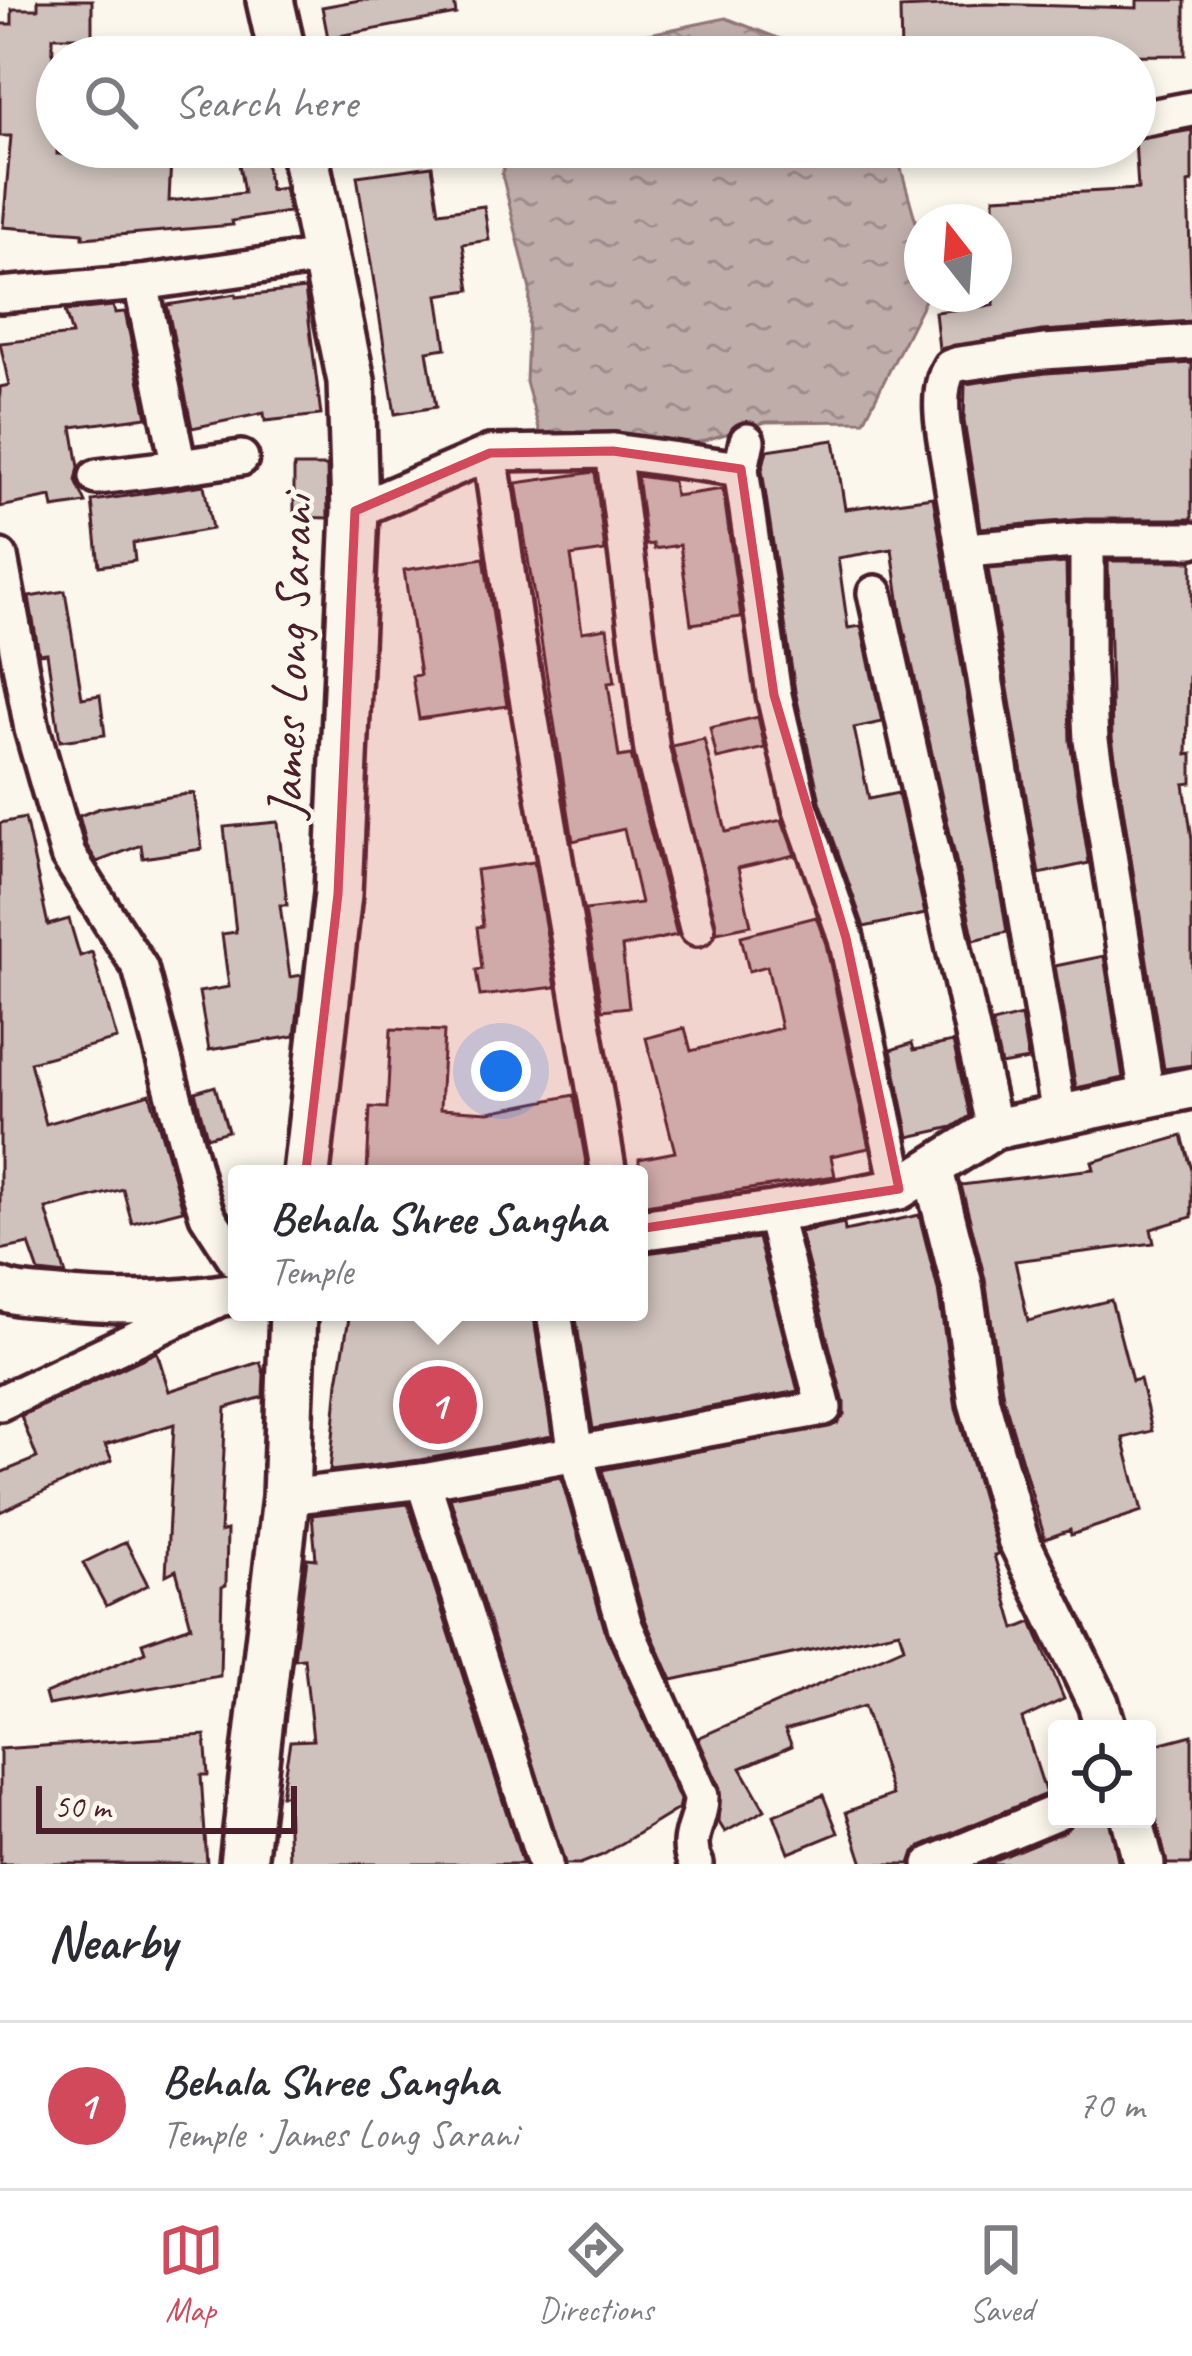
<!DOCTYPE html>
<meta charset="utf-8">
<style>
body{margin:0;font-family:Caveat,sans-serif;background:#f2f2f3;color:#2b2b33}
.controls{position:absolute;right:36px;bottom:36px;display:grid;overflow:hidden;border-radius:12px;box-shadow:0 6px 18px #0003}
.controls button{width:108px;height:108px;display:grid;place-items:center;padding:0;border:0;border-bottom:3px solid #e1e1e2;background:#fff;color:#2b2b33;font:60px sans-serif}
.compass{position:absolute;left:904px;top:204px;width:108px;height:108px;border-radius:50%;background:#fff;box-shadow:0 6px 18px #0003;rotate:343deg}
.scale{position:absolute;left:36px;bottom:30px;width:261px;box-sizing:border-box;padding-left:12px;border:6px solid #4a1f2b;border-top:0;font-size:33px;line-height:42px;white-space:nowrap;color:#4a1f2b;-webkit-text-stroke:9px #fbf7ec;paint-order:stroke}
.you{position:absolute;left:501px;top:1071px;width:42px;height:42px;margin:-30px;border:9px solid #fff;border-radius:50%;background:#1a73e8;box-shadow:0 0 0 18px #1a73e833}
.badge{display:grid;place-items:center;width:78px;height:78px;border-radius:50%;background:#d1495b;color:#fff;font-size:39px;font-weight:700}
.pin{position:absolute;translate:-50% -50%;border:6px solid #fff;box-shadow:0 3px 12px #0006}
.popup{position:absolute;left:228px;top:1165px;width:420px;height:156px;box-sizing:border-box;display:grid;place-content:center;border-radius:12px;background:#fff;filter:drop-shadow(0 3px 9px #0005);font-size:39px;white-space:nowrap;color:#7c7c81}
.popup b{font-size:45px;color:#2b2b33}
.popup::after{content:'';position:absolute;left:50%;top:100%;margin-left:-24px;border:24px solid transparent;border-top-color:#fff}
.list{margin:0;padding:0;list-style:none}
h2{display:flex;justify-content:space-between;align-items:center;height:156px;margin:0;padding:0 48px;font-size:51px}
h2 small{font-size:39px;font-weight:400;color:#7c7c81}
.list li{display:grid;grid-template-columns:78px 1fr auto;gap:36px;align-items:center;box-sizing:border-box;height:168px;padding:0 48px;border-top:3px solid #e1e1e2}
.list b{display:block;font-size:45px;white-space:nowrap}
.list p{margin:0;font-size:39px;white-space:nowrap;color:#7c7c81}
.list em{font-size:39px;font-style:normal;color:#7c7c81}
.icon{flex:none;width:66px;height:66px;fill:none;stroke:currentColor;stroke-width:2;stroke-linecap:round;stroke-linejoin:round}
.map{position:relative;flex:none;width:1192px;height:1864px;overflow:hidden}
.search{position:absolute;background:#fff;box-shadow:0 6px 18px #0003;left:36px;right:36px;top:36px;height:132px;display:flex;align-items:center;gap:30px;box-sizing:border-box;padding:0 42px;border-radius:66px;color:#7c7c81;font-size:45px}
.sheet{height:324px;background:#fff}
nav{display:flex;justify-content:space-around;align-items:center;box-sizing:border-box;height:168px;border-top:3px solid #e1e1e2;background:#fff;font-size:33px;color:#7c7c81}
nav a{display:grid;justify-items:center;gap:6px}
nav .on{color:#d1495b}
.map>svg:first-child{display:block}
.water{fill:url(#water-ripples);stroke:#907477;stroke-width:3}
.building{fill:#cfc2bc;stroke:#4a1f2b;stroke-width:3}
.lines{fill:none;stroke-linecap:round;stroke-linejoin:round}
.minor-casing{stroke:#4a1f2b;stroke-width:42}
.tertiary-casing{stroke:#4a1f2b;stroke-width:48}
.secondary-casing{stroke:#4a1f2b;stroke-width:54}
.minor{stroke:#fbf7ec;stroke-width:33}
.tertiary{stroke:#fbf7ec;stroke-width:39}
.secondary{stroke:#fbf7ec;stroke-width:45}
.marked{fill:#d1495b;fill-opacity:0.2;stroke:#d1495b;stroke-width:9;stroke-linejoin:round}
.labels{text-anchor:middle;dominant-baseline:central;stroke-width:9;stroke-linejoin:round;paint-order:stroke}
.street-label{font-size:51px;fill:#4a1f2b;stroke:#fbf7ec}
</style>
<div class="map">
<svg width="1192" height="1864" viewBox="0 0 1192 1864">
<defs>
<pattern id="water-ripples" width="26" height="14" patternUnits="userSpaceOnUse" patternTransform="scale(3)"><rect width="26" height="14" fill="#bfadaa"/><path d="M2 4q2-2 4 0t4 0M15 11q2-2 4 0t4 0" fill="none" stroke="#9d8c8b"/></pattern>
</defs>
<rect width="100%" height="100%" fill="#fbf7ec"/>
<filter id="ink" filterUnits="userSpaceOnUse"><feTurbulence type="fractalNoise" baseFrequency=".00833" numOctaves="2"/><feDisplacementMap in="SourceGraphic" scale="24" xChannelSelector="R" yChannelSelector="G"/><feConvolveMatrix kernelMatrix="1 2 1 2 8 2 1 2 1" color-interpolation-filters="sRGB"/></filter>
<g filter="url(#ink)">
<g class="water">
<path d="M726,18l101,39h-233l36,-19z"/>
<path d="M510,147h385l27,97v50h6l-64,127 -98,1 -77,23 -62,-10 -82,15 -19,-68 4,-92 -28,-116z"/>
</g>
<g class="building">
<path d="M38,0h54v37h-39l-1,74h5v43l114,4 -2,43 75,-8 -8,-46h27l7,43 14,-2 5,24 -57,9 1,4 -150,13v-5l-80,-6 8,-91h-11v-112h12v-15h26z"/>
<path d="M360,0h94l2,14 -128,24 -6,-31z"/>
<path d="M1137,0h48v55l-284,2 -1,-49 86,-4 151,4z"/>
<path d="M1192,130v52l-4,1 4,138 -150,10 -103,18 -4,-37 59,-7v-108l144,-8 -3,-49z"/>
<path d="M432,166l7,46 45,-6 5,34 -26,4 7,46 -32,5 8,53 -19,3 9,56 -41,7 -38,-238z"/>
<path d="M305,289l16,126 -56,6 -1,-8 -72,15 -25,-123 69,-11v3z"/>
<path d="M113,306l2,7 10,-1 22,105 -75,10 7,40 -3,14 10,22 -33,5 -2,-11 -51,10v-120l9,-2 -9,-42 72,-8 -7,-24z"/>
<path d="M1192,363v156h-107l-104,9 -17,-107 1,-37 81,-11z"/>
<path d="M834,440l11,69 88,-12 74,435 -33,8 -72,-320 -10,-71 -54,9 10,70 13,-2 21,96 -28,6 15,71 29,-6 27,121 -61,13 -44,-126 -25,-110 -33,-221 5,-20z"/>
<path d="M294,466h33l1,52 -34,-1z"/>
<path d="M595,472l10,79 -34,5 11,76 25,-4 8,54 -7,1 11,74 12,-2 46,180 -55,12 7,60 -27,3 -17,-100 56,-7 -17,-74 -51,12 -57,-358z"/>
<path d="M637,476l36,5 2,15 48,-7 18,128 -50,7 -11,-79 -26,4 -1,-5 -7,1z"/>
<path d="M204,485l8,44 -79,14 2,18 -36,5 -7,-65z"/>
<path d="M484,558l23,148 -88,13 -7,-43 8,-1 -16,-105z"/>
<path d="M1108,561h84v115h-3l-2,79 5,-1v29l-8,1 8,55v226l-28,4 -52,-331z"/>
<path d="M1066,563l4,178 19,122 -50,11 -51,-305z"/>
<path d="M65,591l17,107 18,-3 5,40 -45,6 -13,-88 -8,1 -10,-57z"/>
<path d="M758,717l7,31 -48,11 -7,-31z"/>
<path d="M704,739l22,93 56,-12 13,35 -57,13 13,57 -34,7 -45,-186z"/>
<path d="M194,793l8,56 -59,9 -2,-13 -44,17 -10,-16 -8,-30 21,-8z"/>
<path d="M25,818l23,107 21,-6 11,37 12,-4 25,87 -87,23 16,62 104,-30 33,116 -51,13 -9,-34 -77,20 20,66 -27,-3 -10,-28 -29,6v-427z"/>
<path d="M278,822l9,83h-7l10,72 12,-2 -7,61 -86,14 -10,-58 30,-5 -7,-53 14,-2 -12,-105z"/>
<path d="M534,862l22,125 -76,9 -4,-26 6,-1 -5,-42 6,-1 -7,-56z"/>
<path d="M816,917l10,27 43,204 -38,8 4,20 -196,30v-47l36,-7 -29,-114 39,-10 6,23 90,-23 -14,-62 -18,5 -8,-35z"/>
<path d="M1104,956l19,122 -47,10 -21,-122z"/>
<path d="M1021,1016l7,44 -27,5 -9,-42z"/>
<path d="M391,1029l53,2 -4,78 49,3 85,-17 14,79h-221l3,-67 17,1z"/>
<path d="M953,1042l17,74 -17,11 -44,10 -18,-87 21,-7 2,7z"/>
<path d="M215,1086l13,45 -21,6 -12,-45z"/>
<path d="M1182,1136l10,34v47l-41,12 3,14 -139,18 13,60 83,-21 21,81 8,-2 12,52 -29,7 19,73 -71,24 -1,-5 -25,9 -42,-142 -18,-118 -24,-94 133,-16 -2,-7z"/>
<path d="M919,1215l19,75 18,118 42,146 -4,1 21,74 17,-7 32,77 -42,20 24,75 -123,51 -9,7 -4,12h-47l-17,-52 46,-17 -28,-89 -79,24 7,16 -51,22 24,42 -40,22 -7,-11 2,-33 -22,-50 206,-91 -5,-16 -227,49 -27,-61 -43,-149 235,-46 7,-9v-12l-44,-171 44,-9 1,8z"/>
<path d="M758,1238l40,153 -205,38 -18,-117h64v-58z"/>
<path d="M350,1312h183l19,124 -132,24 -90,11 8,-89z"/>
<path d="M157,1352l12,39 91,-29 4,12 -1,23 -37,11 -6,124 7,-2 -1,55 -4,2 -2,89 -172,29 -3,-11 100,-42 -3,-9 49,-17 -15,-56 -10,5 8,-151 -69,21 7,15 -112,52v-39l37,-15 -16,-42z"/>
<path d="M561,1477l45,157 74,166 -2,9 -75,46 -23,9h-15l-115,-367z"/>
<path d="M408,1504l115,360h-234l-2,-69h-6l9,-54 23,-1 -9,-82 -10,1 13,-101 9,1 -4,-44z"/>
<path d="M126,1542l22,43 -42,21 -23,-43z"/>
<path d="M205,1735l3,40h-7l6,89h-207v-115z"/>
<path d="M1192,1735v129h-25l-12,-51 -8,-12v-54z"/>
<path d="M823,1795l15,38 -49,20 -15,-38z"/>
<path d="M1076,1819h33l10,45h-133l79,-33z"/>
</g>
<g class="lines">
<defs>
<g id="minor">
<path d="M1135,120l57,-11"/>
<path d="M0,295l141,-12 187,-27"/>
<path d="M747,441l-6,28 33,226 26,112 46,131 53,251"/>
<path d="M613,451l39,300 45,177"/>
<path d="M490,453l26,180 93,541"/>
<path d="M179,467l62,-9"/>
<path d="M97,477l82,-10 -38,-184"/>
<path d="M355,511l135,-58 123,-2 128,18"/>
<path d="M1087,540v117l4,83 56,356"/>
<path d="M966,550l121,-10h105"/>
<path d="M0,557l32,172 36,126 72,113 58,219 9,28 30,46"/>
<path d="M875,593l119,536"/>
<path d="M1059,1115l-107,-632c-4,-33 -20,-87 -2,-116l9,-3 85,-12 148,-10"/>
<path d="M554,1312l22,142 49,172 76,170c1,27 -19,41 -5,68"/>
<path d="M0,1403l215,-102"/>
<path d="M423,1481l122,383"/>
<path d="M286,1497l137,-16 401,-73 -51,-196"/>
<path d="M931,1864l126,-52"/>
</g>
<g id="tertiary">
<path d="M933,1171l29,114 17,117 39,137 80,164 8,26"/>
<path d="M639,1230l134,-18 126,-23 95,-60 198,-41"/>
<path d="M0,1289c17,7 29,6 47,8 69,7 120,7 190,-4"/>
<path d="M1132,1819l12,45"/>
</g>
<g id="secondary">
<path d="M270,0l13,57"/>
<path d="M303,147l48,234 4,130 -17,383 -32,280"/>
<path d="M243,1864l43,-367 7,-185"/>
</g>
</defs>
<use href="#minor" class="minor-casing"/>
<use href="#tertiary" class="tertiary-casing"/>
<use href="#secondary" class="secondary-casing"/>
<use href="#minor" class="minor"/>
<use href="#tertiary" class="tertiary"/>
<use href="#secondary" class="secondary"/>
</g>
</g>
<path class="marked" d="M613,451l128,18 33,226 72,243 53,251 -280,43 -324,33 43,-371 17,-383 135,-58z"/>
<g class="labels">
<g class="street-label">
<text transform="translate(290 657) rotate(-88)">James Long Sarani</text>
</g>
</g>
</svg>
<div class="controls">
<button><svg class="icon" aria-label="locate" viewBox="0 0 24 24"><circle cx="12" cy="12" r="6"/><path d="M12 2v4M12 18v4M2 12h4M18 12h4"/></svg></button>
</div>
<svg class="compass" viewBox="-18 -18 36 36"><path d="M0-13l5 13h-10z" fill="#e53935"/><path d="M0 13l5-13h-10z" fill="#7c7c81"/></svg>
<div class="scale">50 m</div>
<div class="you"></div>
<div class="pin badge" style="left:438px;top:1405px">1</div>
<div class="popup"><b>Behala Shree Sangha</b>Temple</div>
<div class="search"><svg class="icon" aria-label="search" viewBox="0 0 24 24"><circle cx="10" cy="10" r="6"/><path d="M15 15l6 6"/></svg>Search here</div>
</div>
<section class="sheet">
<h2>Nearby<small></small></h2>
<ul class="list">
<li><span class="badge">1</span><div><b>Behala Shree Sangha</b><p>Temple · James Long Sarani</p></div><em>70 m</em></li>
</ul>
</section>
<nav>
<a class="on"><svg class="icon" aria-label="map" viewBox="0 0 24 24"><path d="M3 6l6-2 6 2 6-2v14l-6 2-6-2-6 2zM9 4v14M15 6v14"/></svg>Map</a>
<a><svg class="icon" aria-label="directions" viewBox="0 0 24 24"><path d="M12 3l9 9-9 9-9-9zM9 14v-3h6M13 9l2 2-2 2"/></svg>Directions</a>
<a><svg class="icon" aria-label="saved" viewBox="0 0 24 24"><path d="M7 4h10v16l-5-4-5 4z"/></svg>Saved</a>
</nav>
